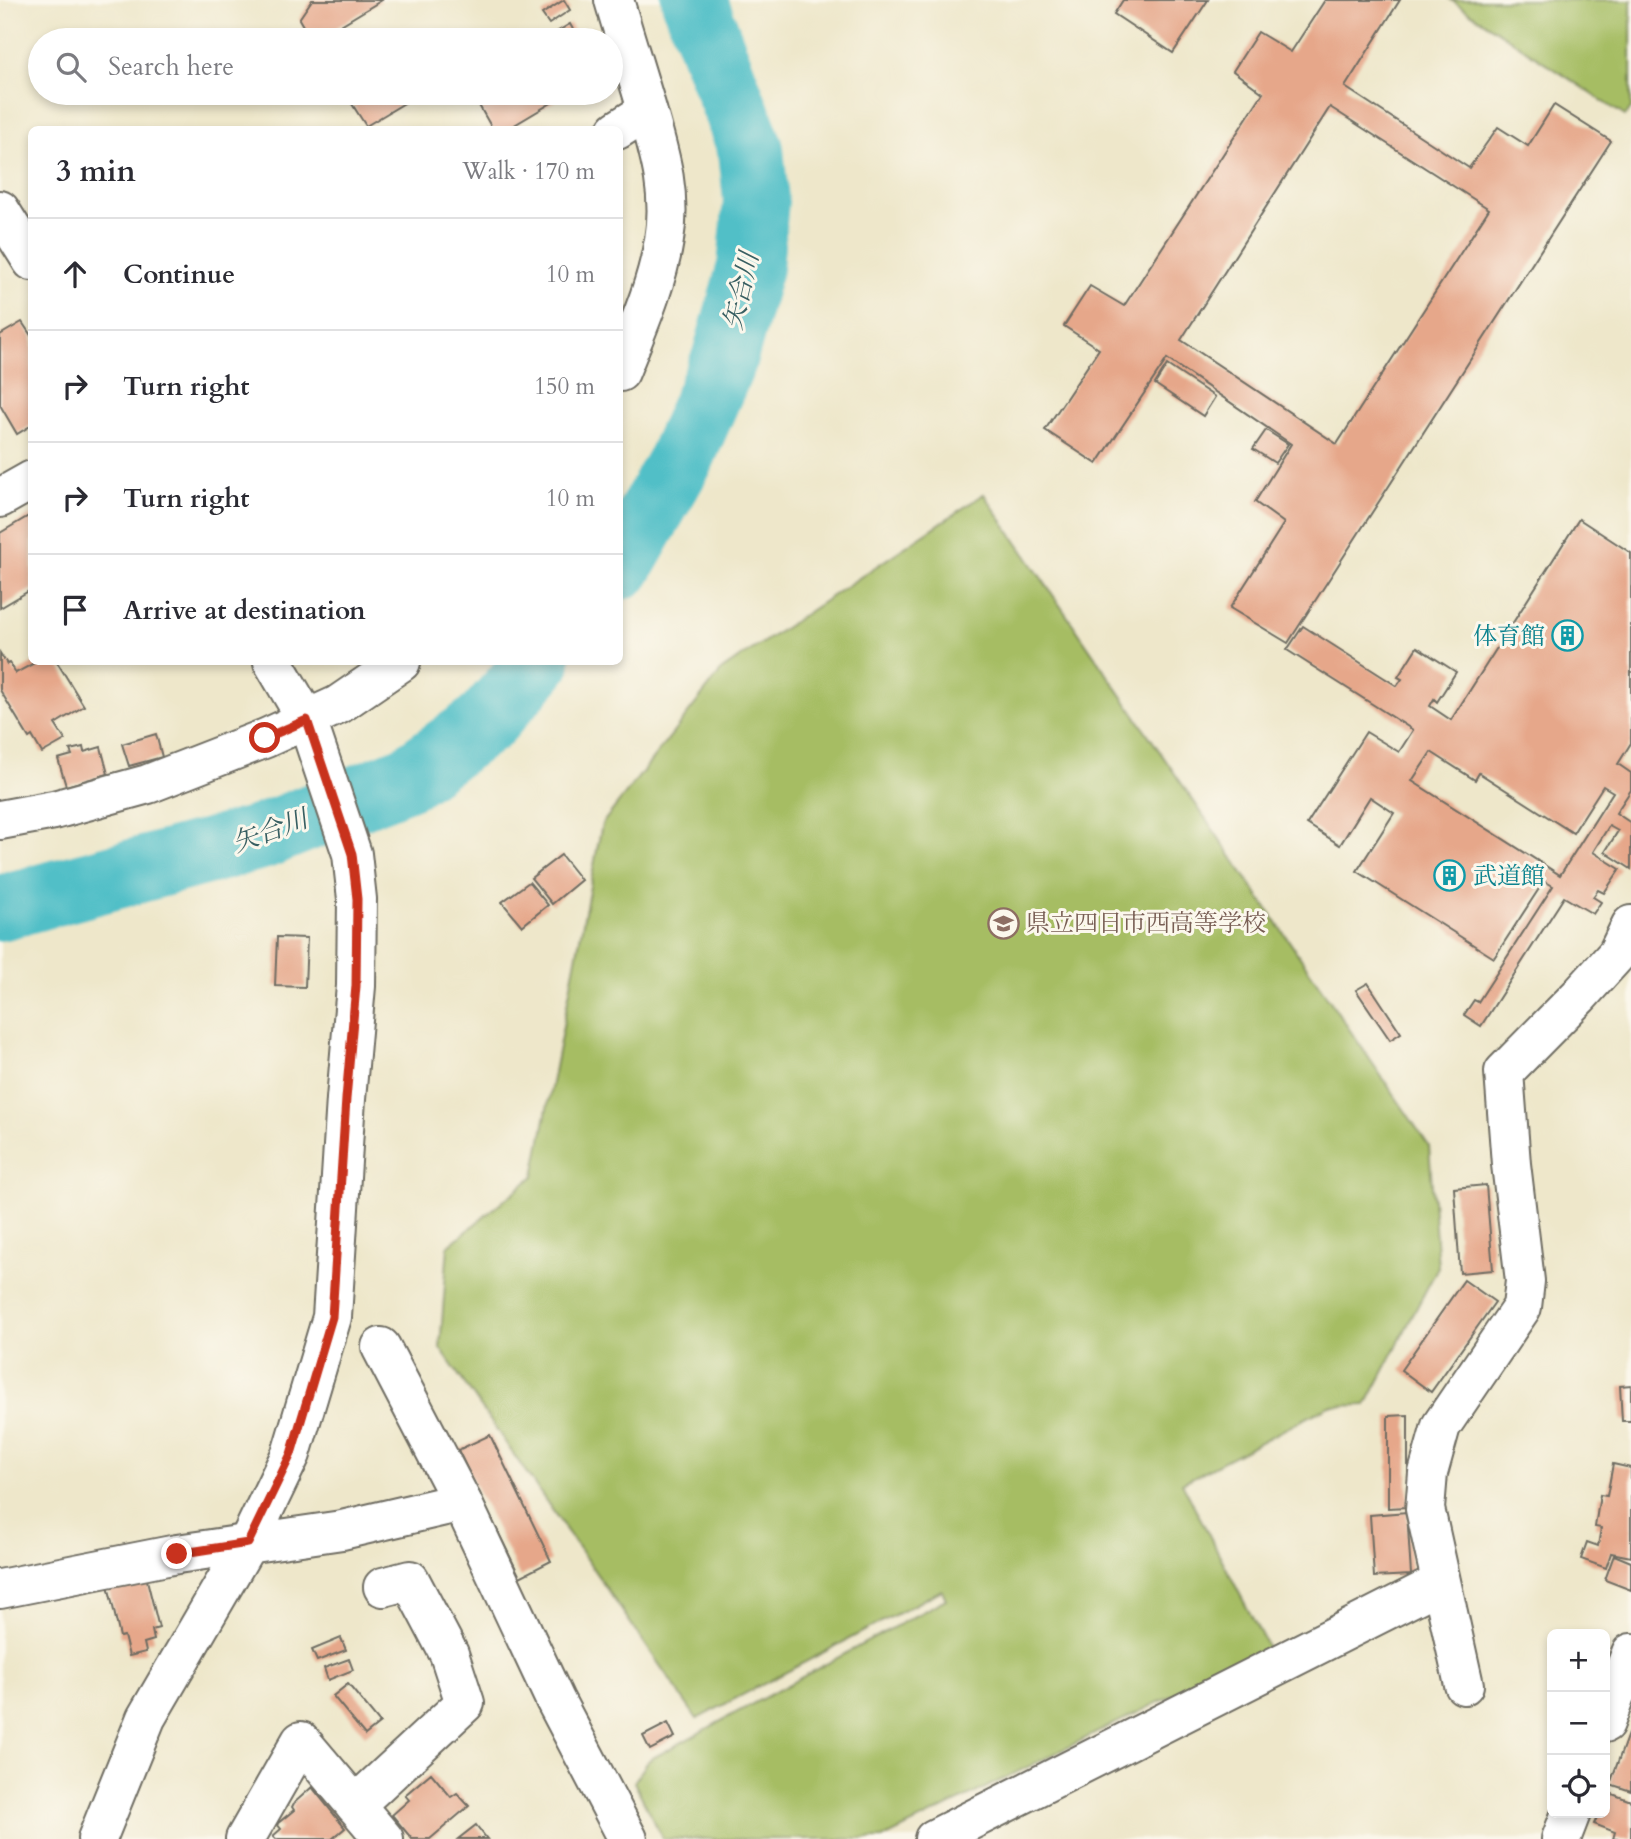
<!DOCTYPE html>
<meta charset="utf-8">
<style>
body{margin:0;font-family:Cardo,"Noto Serif JP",serif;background:#f2f2f3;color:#2b2b33}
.controls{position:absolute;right:21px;bottom:21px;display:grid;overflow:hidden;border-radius:10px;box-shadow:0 4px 10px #0003}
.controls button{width:63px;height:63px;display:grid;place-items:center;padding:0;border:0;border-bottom:2px solid #e1e1e2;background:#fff;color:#2b2b33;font:35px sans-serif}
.stop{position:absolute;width:21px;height:21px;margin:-16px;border:5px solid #c8321e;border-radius:50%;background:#fff}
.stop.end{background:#c8321e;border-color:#fff;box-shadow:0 2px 7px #0008}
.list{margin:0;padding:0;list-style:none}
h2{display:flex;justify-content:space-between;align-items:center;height:91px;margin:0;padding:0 28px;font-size:30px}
h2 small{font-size:23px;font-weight:400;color:#7c7c81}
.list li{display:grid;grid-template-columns:46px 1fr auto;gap:21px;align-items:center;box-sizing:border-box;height:112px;padding:0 28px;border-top:2px solid #e1e1e2}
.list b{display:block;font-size:26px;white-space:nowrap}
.list em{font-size:23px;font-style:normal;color:#7c7c81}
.icon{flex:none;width:38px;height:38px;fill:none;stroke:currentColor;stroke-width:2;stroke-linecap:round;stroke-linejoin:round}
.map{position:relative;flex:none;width:1631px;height:1839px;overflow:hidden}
.search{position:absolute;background:#fff;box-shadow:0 4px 10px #0003;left:28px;top:28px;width:595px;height:77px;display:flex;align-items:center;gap:18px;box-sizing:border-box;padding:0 24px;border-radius:38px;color:#7c7c81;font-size:26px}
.panel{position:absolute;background:#fff;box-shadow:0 4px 10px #0003;left:28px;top:126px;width:595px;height:539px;border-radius:10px}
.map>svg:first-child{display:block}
.green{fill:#a6bd63;stroke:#687447;stroke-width:2}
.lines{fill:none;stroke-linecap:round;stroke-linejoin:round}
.river{stroke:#51bfc7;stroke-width:66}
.building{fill:#e6a78a;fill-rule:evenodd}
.minor-casing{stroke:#6f6d63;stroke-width:42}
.minor{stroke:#fff;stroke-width:38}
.route{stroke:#c8321e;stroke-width:9}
.labels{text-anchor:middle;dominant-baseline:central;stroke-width:6;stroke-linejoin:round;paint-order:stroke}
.culture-label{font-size:24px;fill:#0d838f;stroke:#fbf7ec;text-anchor:end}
.education-label{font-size:24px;fill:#785e54;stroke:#fbf7ec;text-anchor:start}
.water-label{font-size:26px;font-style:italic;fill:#385f62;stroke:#fbf7ec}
</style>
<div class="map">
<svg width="1631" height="1839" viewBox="0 0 1631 1839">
<rect width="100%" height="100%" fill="#fbf7ec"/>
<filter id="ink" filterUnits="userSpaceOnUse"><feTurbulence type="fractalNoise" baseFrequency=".0143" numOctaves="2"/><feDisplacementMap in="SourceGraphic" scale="14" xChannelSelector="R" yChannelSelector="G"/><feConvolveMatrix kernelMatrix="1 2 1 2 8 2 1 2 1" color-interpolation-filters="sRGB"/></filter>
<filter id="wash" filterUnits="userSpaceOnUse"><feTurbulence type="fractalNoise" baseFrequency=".00686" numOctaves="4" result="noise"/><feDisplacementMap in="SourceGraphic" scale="28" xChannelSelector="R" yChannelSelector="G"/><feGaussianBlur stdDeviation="1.57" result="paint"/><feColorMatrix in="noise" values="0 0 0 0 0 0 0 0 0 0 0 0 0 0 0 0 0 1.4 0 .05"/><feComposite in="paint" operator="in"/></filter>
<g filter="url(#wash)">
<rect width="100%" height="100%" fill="#eee7ca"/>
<g class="green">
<path d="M1451,0h180v108l-6,8z"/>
<path d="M984,494l445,652 9,121 -72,138 -37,1 -147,77 86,165 -386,191h-219l-29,-57 15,-22 297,-161 -4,-9 -245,129 -257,-371 8,-102 86,-70 68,-352 120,-154z"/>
</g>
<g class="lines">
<g class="river">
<path d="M620,567l60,-106 44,-101 26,-93 6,-67 -5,-50 -57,-150"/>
<path d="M0,908l261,-71 148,-60 77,-55 52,-60"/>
</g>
</g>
<g id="blocks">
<g class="building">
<path d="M312,0h70l-66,40h-5l-12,-21z"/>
<path d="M564,0l6,10 -21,14 -7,-10z"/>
<path d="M1123,0h85l-35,53 -59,-39z"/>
<path d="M1325,0h75l-55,87 124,81 29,-41 30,19 26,-41 57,36 -323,502 -58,-35 54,-85 -29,-21 36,-58 -124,-85 -70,105 -52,-34 54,-81 -35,-23 26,-40 34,20 139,-213 -30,-22 25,-39 33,20zM1330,107l159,102 -152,235 -156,-104z"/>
<path d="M570,24l6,11 -8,5h-15l-3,-4z"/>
<path d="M345,93h76l-55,33z"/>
<path d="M472,93h96l-62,37h-13z"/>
<path d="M22,322l10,15v88l-15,9 -17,-29v-70z"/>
<path d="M1167,365l48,32 -12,19 -48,-32z"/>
<path d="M1266,430l22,14 -13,19 -22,-14z"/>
<path d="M32,514v75l-32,19v-75z"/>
<path d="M1579,519l52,34v190l-13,21 13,9v17l-15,23 15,10v46l-26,-17 13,-21 -9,-5 -16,26 27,17 -16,24 -6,-3 -5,7 8,5 -8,12 -29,-17 -83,129 -17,-11 10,-15 4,2 75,-116 -9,-5 -50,77 -137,-87 37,-58 -24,-16 -30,48 -33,-21 59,-92 33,20 14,-22 -126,-80 16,-24 94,60 5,-7 -4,-2 19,-30 39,25 -19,30 -3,-3 -4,7 21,14zM1431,752l44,28 4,-7 94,60 30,-47 10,6 -53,83 -148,-94z"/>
<path d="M0,653l7,11 3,-1 6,10 20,-11h21l27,44 -29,18 10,16 -23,13 -10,-17 -3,2 -29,-48z"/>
<path d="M156,734l6,23 -33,9 -7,-22z"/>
<path d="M83,747l1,5 17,-5 7,27 -42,12 -8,-27 14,-4 -2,-5z"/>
<path d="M561,855l20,25 -29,24 -21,-26z"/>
<path d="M529,882l19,23 -26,21 -20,-24z"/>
<path d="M277,937l30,1 -2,49 -30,-1z"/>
<path d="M1368,983l33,50 -11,7 -34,-50z"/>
<path d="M1486,1185l7,85 -33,3 -6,-85z"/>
<path d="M1464,1280l31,22 -64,90 -30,-22z"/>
<path d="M1631,1385v36h-9l-2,-35z"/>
<path d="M1408,1415v92l-20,1v-92z"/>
<path d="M490,1435l61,126 -31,16 -62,-127z"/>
<path d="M1613,1464l18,4v89l-20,-4 -5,15 -25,-9 6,-17 11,4 3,-18 -6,-1 5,-32 7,1z"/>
<path d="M1407,1512l4,63 -37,2 -4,-62z"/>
<path d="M1614,1555l17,7v28l-26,-10z"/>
<path d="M146,1576l13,52 -7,2 2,10 -10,3 2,9 -17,4 -5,-20 -4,1 -12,-52z"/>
<path d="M341,1638l5,12 -29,11 -5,-11z"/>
<path d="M349,1659l4,11 -25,10 -4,-12z"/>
<path d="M348,1684l32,39 -15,12 -32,-39z"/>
<path d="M668,1723l7,14 -25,13 -7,-14z"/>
<path d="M1628,1734l3,1v56l-21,-7z"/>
<path d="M431,1773l20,24 6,-4 12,13 -39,33h-18l-20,-24 17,-15 -4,-5z"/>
<path d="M312,1787l33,41 -13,11h-56l-3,-3 8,-7 -4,-5 17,-14 -2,-3 2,-4z"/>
<path d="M1607,1792l24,9v38h-18l2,-7 -21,-8 5,-11h6z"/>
<path d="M476,1825l11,14h-29z"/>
</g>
</g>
</g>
<g filter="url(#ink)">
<use href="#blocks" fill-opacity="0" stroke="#6f6d63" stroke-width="2"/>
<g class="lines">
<defs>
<g id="minor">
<path d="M614,0c11,38 23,75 34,113 12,42 24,82 16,127 -7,45 -27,89 -44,132"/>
<path d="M617,130l30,-19"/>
<path d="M0,210l32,51"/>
<path d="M0,498l32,-18"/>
<path d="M0,820l54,-10 94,-26 118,-46 72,-33 63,-43"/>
<path d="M381,1347l81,155 93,198 73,139"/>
<path d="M0,1589l177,-35 165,-24 120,-28"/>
<path d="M1464,1685l-39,-176 3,-36 13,-47 81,-119 3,-26 -14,-117 -7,-92 75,-76 38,-42 14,-29"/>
<path d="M1605,1723l26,-70"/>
<path d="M355,1805l110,-102 -16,-49 -39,-74 -27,7"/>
<path d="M97,1839l49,-121 102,-175 43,-89 41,-137 14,-218 10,-113 1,-87 -5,-45 -45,-134 -34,-58"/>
<path d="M245,1839l56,-98 83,98"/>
<path d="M934,1839l506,-256"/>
<path d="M1561,1839l10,-26"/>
</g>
</defs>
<use href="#minor" class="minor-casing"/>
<use href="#minor" class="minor"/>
</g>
</g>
<g class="lines" filter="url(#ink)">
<path class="route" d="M177,1554l71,-11 43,-89 41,-137 14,-218 10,-113 1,-87 -5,-45 -45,-134 -42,18"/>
</g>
<defs>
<symbol id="building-ring" viewBox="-11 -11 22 22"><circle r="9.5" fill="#fbf7ec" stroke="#0f9aa8" stroke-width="1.5"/><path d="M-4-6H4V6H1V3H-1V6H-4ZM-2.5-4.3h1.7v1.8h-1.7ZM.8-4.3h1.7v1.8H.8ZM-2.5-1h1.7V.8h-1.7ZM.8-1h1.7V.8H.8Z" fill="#0f9aa8"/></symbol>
<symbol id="school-ring" viewBox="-11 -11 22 22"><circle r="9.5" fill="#fbf7ec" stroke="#8d6e63" stroke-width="1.5"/><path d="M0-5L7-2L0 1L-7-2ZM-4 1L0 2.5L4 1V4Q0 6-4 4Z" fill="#8d6e63"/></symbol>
</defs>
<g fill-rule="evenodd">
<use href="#building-ring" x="1550" y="618" width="35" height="35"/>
<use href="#building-ring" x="1432" y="858" width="35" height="35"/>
<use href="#school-ring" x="986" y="906" width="35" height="35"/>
</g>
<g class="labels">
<g class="culture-label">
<text x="1545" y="636">体育館</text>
<text x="1473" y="876" text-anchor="start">武道館</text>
</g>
<g class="education-label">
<text x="1026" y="923">県立四日市西高等学校</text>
</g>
<g class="water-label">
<text transform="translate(741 291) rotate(-77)">矢合川</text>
<text transform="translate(270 831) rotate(-20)">矢合川</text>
</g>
</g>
</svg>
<div class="controls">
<button>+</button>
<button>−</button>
<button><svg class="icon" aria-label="locate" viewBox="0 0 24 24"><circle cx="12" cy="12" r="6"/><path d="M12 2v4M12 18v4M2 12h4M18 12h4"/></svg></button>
</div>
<div class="stop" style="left:265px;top:738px"></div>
<div class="stop end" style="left:177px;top:1554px"></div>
<div class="search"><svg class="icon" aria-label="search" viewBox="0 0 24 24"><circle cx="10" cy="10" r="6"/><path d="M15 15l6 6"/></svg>Search here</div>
<section class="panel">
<h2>3 min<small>Walk · 170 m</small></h2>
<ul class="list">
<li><svg class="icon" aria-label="ahead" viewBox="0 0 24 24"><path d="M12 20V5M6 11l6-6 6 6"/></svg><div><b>Continue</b></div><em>10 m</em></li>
<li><svg class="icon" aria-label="right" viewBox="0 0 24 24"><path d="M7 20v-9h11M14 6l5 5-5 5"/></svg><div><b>Turn right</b></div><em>150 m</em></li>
<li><svg class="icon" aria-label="right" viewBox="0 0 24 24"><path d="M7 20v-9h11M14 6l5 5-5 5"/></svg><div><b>Turn right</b></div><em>10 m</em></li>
<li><svg class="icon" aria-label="arrive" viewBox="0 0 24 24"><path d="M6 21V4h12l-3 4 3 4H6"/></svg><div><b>Arrive at destination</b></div></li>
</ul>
</section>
</div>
